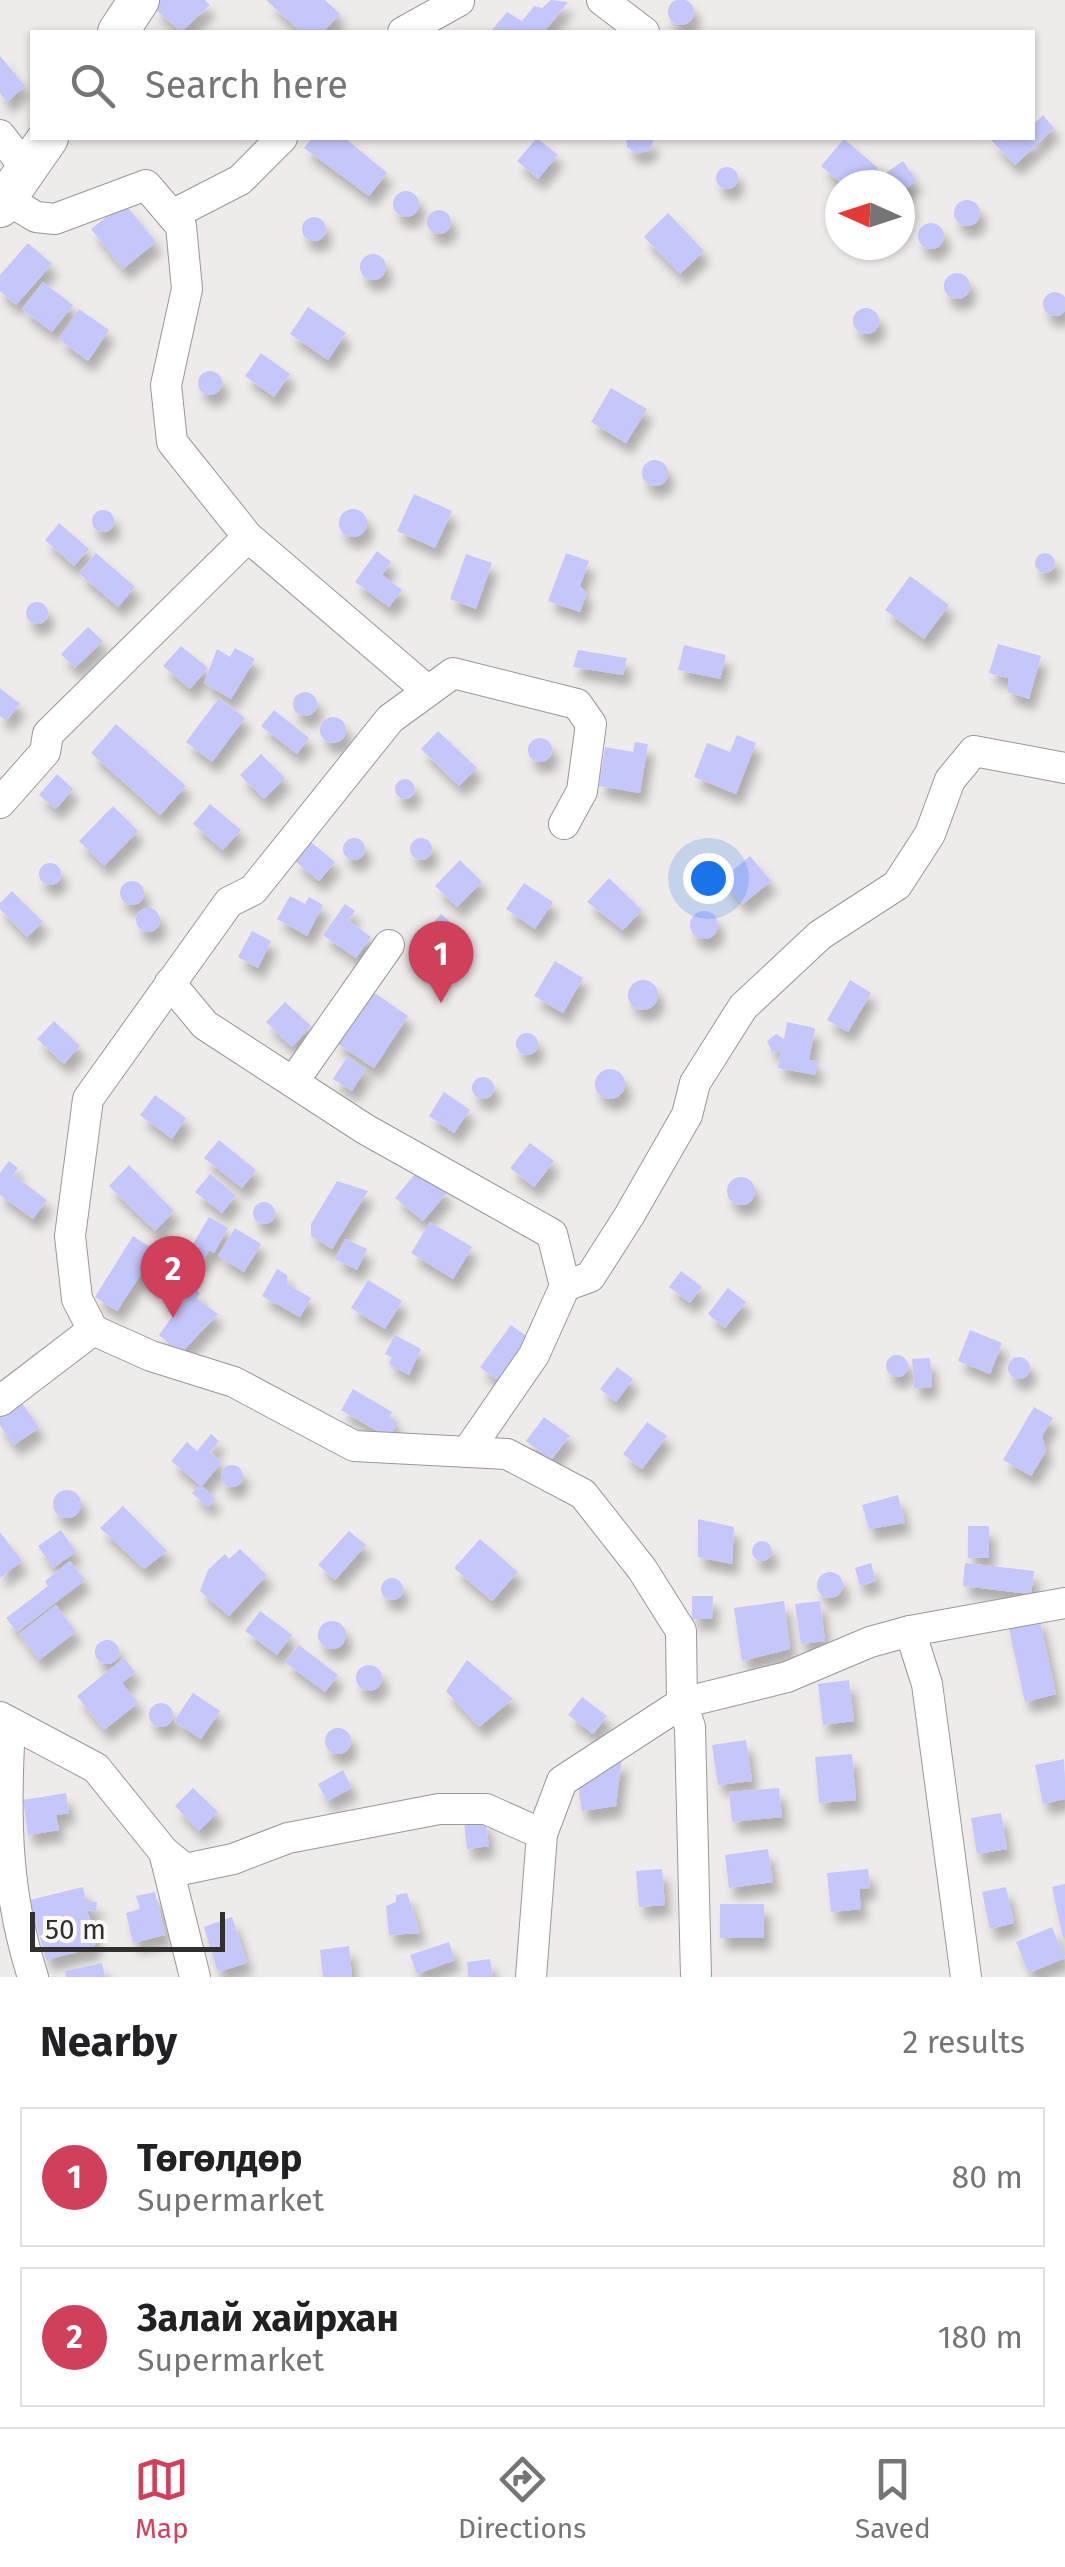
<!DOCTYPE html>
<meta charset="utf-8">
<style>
body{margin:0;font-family:"Fira Sans",sans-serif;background:#f6f6f6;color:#202124}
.compass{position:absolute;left:825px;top:170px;width:90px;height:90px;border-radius:50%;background:#fff;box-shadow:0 2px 8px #0004;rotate:273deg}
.scale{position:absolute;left:30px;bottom:25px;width:195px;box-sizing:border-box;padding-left:10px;border:5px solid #31302f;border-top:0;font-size:28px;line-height:35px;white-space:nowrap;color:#31302f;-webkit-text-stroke:8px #fcf9f7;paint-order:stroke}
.you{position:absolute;left:708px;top:878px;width:35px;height:35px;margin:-25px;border:8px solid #fff;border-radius:50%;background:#1a73e8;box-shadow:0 0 0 15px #1a73e833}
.badge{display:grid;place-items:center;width:65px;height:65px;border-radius:50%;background:#d1405b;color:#fff;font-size:32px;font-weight:700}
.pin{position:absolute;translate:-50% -82px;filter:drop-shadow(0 2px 5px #0008)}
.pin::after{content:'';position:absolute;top:52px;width:35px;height:30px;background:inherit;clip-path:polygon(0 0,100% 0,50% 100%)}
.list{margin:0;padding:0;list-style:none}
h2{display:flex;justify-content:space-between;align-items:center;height:130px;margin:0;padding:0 40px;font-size:42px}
h2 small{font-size:32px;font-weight:400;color:#757577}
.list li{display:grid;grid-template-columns:65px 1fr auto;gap:30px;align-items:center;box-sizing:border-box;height:140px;margin:0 20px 20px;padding:0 20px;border:2px solid #e0e0e0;border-radius:0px}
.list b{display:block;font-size:38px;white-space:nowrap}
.list p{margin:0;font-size:32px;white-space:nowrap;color:#757577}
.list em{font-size:32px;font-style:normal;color:#757577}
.icon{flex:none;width:55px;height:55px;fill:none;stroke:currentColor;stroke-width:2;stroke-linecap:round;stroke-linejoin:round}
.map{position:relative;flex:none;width:1065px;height:1977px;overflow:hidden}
.search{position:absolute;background:#fff;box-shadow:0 2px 8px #0004;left:30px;right:30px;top:30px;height:110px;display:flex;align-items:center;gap:25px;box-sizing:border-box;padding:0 35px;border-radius:0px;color:#757577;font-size:38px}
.sheet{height:450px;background:#fff}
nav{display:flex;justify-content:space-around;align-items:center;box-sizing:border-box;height:140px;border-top:2px solid #e0e0e0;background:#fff;font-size:28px;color:#757577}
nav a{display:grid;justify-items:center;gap:5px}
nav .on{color:#d1405b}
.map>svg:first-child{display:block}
.building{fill:#c5c6fa;filter:url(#shadow)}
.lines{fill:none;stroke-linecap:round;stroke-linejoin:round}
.minor-casing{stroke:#9a9795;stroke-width:32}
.secondary-casing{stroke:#9a9795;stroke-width:42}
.minor{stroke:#fff;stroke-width:30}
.secondary{stroke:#fff;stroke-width:40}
</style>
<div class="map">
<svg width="1065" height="1977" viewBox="0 0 1065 1977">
<defs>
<filter id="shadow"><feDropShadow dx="6" dy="11" stdDeviation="5" flood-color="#0004"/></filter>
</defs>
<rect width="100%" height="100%" fill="#efebea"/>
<g class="building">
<circle cx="681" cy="12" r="13"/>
<path d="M161,0h44l5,5 -29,27 -27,-24z"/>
<path d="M266,0h59l15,14 -17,18h-22z"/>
<path d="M551,0l17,2 -24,30 -52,-2 15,-18 15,9 12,-15 8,2z"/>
<path d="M0,56l25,30 -18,16 -7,-9z"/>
<path d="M1043,115l11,13 -39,37 -25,-26 42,-1v-18l3,3z"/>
<path d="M312,138h33l42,35 -18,23 -65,-48z"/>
<path d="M537,138l21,17 -20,24 -21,-18z"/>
<path d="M626,138h26l1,4 -4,8 -12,4 -10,-7z"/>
<path d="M844,139l34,29 -15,17h-20l-22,-19z"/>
<path d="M903,161l14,20 -17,12v-8h-31z"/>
<circle cx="727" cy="178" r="11"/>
<circle cx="406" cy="204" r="13"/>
<circle cx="967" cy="213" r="13"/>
<path d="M124,203l32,39 -33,27 -32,-40z"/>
<circle cx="439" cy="222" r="12"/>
<path d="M668,213l36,38 -24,23 -36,-37z"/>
<circle cx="314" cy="229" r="12"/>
<circle cx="931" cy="236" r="13"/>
<path d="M28,243l24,21 -36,41 -16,-14v-16z"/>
<circle cx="373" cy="267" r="13"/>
<circle cx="957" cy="286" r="13"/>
<path d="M43,282l30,23 -21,27 -30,-23z"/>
<circle cx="1055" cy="304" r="12"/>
<path d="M308,307l38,26 -18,27 -38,-26z"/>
<circle cx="866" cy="321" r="13"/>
<path d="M79,309l30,21 -21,31 -29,-22z"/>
<path d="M261,353l29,21 -16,23 -29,-21z"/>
<circle cx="210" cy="383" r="12"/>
<path d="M611,388l36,21 -21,34 -35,-21z"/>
<circle cx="655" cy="473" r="13"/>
<path d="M414,494l38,17 -17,37 -38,-17z"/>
<circle cx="353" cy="523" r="14"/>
<circle cx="103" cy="521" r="11"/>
<path d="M59,523l30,26 -15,17 -29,-26z"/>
<path d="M377,551l14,11 -9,13 20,15 -13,17 -34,-25z"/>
<path d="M96,553l39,34 -17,20 -39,-34z"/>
<path d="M566,553l23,8 -9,25 7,7 -7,19 -32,-11z"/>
<circle cx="1045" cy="563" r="10"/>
<path d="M466,554l26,9 -16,46 -26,-10z"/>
<path d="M910,576l39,29 -25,34 -39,-29z"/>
<circle cx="37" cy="613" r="11"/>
<path d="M88,627l15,14 -28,27 -14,-14z"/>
<path d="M998,644l43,12 -12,43 -21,-7v-14l-19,-5z"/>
<path d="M684,645l42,10 -6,24 -42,-9z"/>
<path d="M181,646l27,22 -18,21 -27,-23z"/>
<path d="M235,648l20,11 -24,40 -27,-16 13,-34 13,8z"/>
<path d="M578,650l49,8 -4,17 -50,-8z"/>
<path d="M0,688l20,16 -14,17 -6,-5z"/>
<circle cx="305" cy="704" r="12"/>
<path d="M219,698l26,20 -33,44 -26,-20z"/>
<path d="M274,710l35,28 -12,16 -36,-28z"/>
<circle cx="333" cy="730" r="13"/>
<path d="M116,724l70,62 -26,29 -69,-62z"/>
<path d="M438,731l39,37 -18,18 -38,-37z"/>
<path d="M737,735l19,8 -20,51 -42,-17 13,-34 23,9z"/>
<circle cx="540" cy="750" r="12"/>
<path d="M635,742l13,2 -8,49 -41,-7 6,-39 28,5z"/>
<path d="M261,754l24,24 -21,21 -24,-24z"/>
<path d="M57,774l16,15 -17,20 -17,-14z"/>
<circle cx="405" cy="789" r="10"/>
<path d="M210,804l31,26 -18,20 -30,-26z"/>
<path d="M113,806l25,25 -34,35 -25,-25z"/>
<circle cx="354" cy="849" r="11"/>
<circle cx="421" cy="849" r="11"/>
<path d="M311,842l24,20 -16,19 -24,-20z"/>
<path d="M750,856l21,25 -28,23 -21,-25z"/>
<path d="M460,860l22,22 -25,25 -22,-21z"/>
<circle cx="50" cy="874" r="11"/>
<path d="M609,878l33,32 -19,20 -36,-28z"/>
<circle cx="132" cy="893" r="12"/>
<path d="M524,883l29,19 -18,27 -29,-20z"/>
<path d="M12,891l31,31 -16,15 -27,-28v-6z"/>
<path d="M290,896l15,8 4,-7 14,8 -16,31 -30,-17z"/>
<path d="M345,904l10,7 -7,9 23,17 -15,21 -33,-23z"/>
<circle cx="148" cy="920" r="12"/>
<circle cx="704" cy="925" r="14"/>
<path d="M441,914l15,13 -14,16 -15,-13z"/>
<path d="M252,931l19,10 -13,27 -20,-11z"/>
<path d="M555,961l28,17 -20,35 -29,-17z"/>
<circle cx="643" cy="995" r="15"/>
<path d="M850,980l21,13 -23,39 -21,-12z"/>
<path d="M370,990l38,26 -34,52 -39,-26z"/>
<path d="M285,1002l26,24 -19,21 -26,-25z"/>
<path d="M54,1021l26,25 -16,18 -27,-25z"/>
<path d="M787,1022l28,6 -6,32 9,2 -3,13 -37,-7 3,-18 -9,2 -5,-11 9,-7 8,5z"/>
<circle cx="527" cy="1044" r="11"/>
<path d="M347,1057l19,12 -14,22 -19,-12z"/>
<circle cx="610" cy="1084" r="15"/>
<circle cx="483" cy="1088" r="11"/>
<path d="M444,1092l26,18 -16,23 -25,-17z"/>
<path d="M155,1095l31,23 -14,21 -32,-24z"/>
<path d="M219,1140l37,30 -14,18 -38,-30z"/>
<path d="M530,1143l24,18 -20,26 -24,-19z"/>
<path d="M9,1161l9,7 -5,7 34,25 -14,19 -33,-24v-22z"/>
<path d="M129,1165l45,46 -19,20 -46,-45z"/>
<path d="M419,1169l28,24 -24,28 -28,-23z"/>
<path d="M210,1174l26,21 -14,18 -27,-21z"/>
<circle cx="741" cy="1191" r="14"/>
<path d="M337,1181l31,10 -36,58 -21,-13v-12z"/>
<circle cx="264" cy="1213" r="11"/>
<path d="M209,1217l19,11 -14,25 -5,-3 -6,11 -9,-6 5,-9 -6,-2z"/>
<path d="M430,1222l42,25 -19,32 -42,-26z"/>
<path d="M235,1228l26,16 -17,28 -26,-16z"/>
<path d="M133,1236l23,15 -39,60 -22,-14z"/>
<path d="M345,1239l22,10 -10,21 -22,-11z"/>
<path d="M277,1269l10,6v9l24,14 -11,19 -38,-21z"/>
<path d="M681,1271l21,16 -12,16 -21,-16z"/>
<path d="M368,1280l34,21 -17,28 -34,-21z"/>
<path d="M193,1288l7,5 -3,6 21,15 -37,39 -22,-18z"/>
<path d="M728,1288l18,14 -21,26 -17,-14z"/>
<path d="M511,1325l18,13 -32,42 -17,-13z"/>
<path d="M970,1330l32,13 -12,31 -32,-13z"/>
<path d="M395,1335l26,14 -12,26 -20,-11 3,-7 -7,-3z"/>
<circle cx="897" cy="1366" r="11"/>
<circle cx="1019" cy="1368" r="11"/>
<path d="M930,1358l2,29 -18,1 -2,-29z"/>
<path d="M617,1367l16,12 -17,23 -16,-13z"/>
<path d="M353,1389l39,23 -3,5 9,6 -9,15 -48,-28z"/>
<path d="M20,1400l19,28 -25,17 -14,-20v-12z"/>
<path d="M1034,1407l19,11 -11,18 4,15 -15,25 -28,-16z"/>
<path d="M544,1417l26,19 -19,24 -25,-19z"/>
<path d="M647,1422l20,14 -25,33 -19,-15z"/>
<path d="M211,1434l8,7 -9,11 12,10 -20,24 13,13 -7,8 -16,-14 8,-8 -29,-24 16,-19 10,9z"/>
<circle cx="232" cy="1476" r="11"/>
<circle cx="67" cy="1504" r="14"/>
<path d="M898,1495l7,28 -36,6 -7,-24z"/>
<path d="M123,1506l44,45 -23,18 -44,-41z"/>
<path d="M698,1519l36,8 -2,37 -34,-7z"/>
<rect x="968" y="1526" width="21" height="32"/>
<path d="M61,1530l15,22 -23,16 -15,-22z"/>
<path d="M349,1531l17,14 -31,35 -17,-15z"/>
<path d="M0,1532l22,29 -22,17z"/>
<path d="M480,1539l38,33 -26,29 -38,-33z"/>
<circle cx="762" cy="1551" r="10"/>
<path d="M240,1549l27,26 -38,41 -29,-25 8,-21 17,-16 4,5z"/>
<path d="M70,1561l15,19 -68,52 -11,-14 42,-32 -3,-5z"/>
<path d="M871,1563l5,18 -16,5 -5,-18z"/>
<path d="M965,1563l69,8 -3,23 -68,-8z"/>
<circle cx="830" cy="1585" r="13"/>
<circle cx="392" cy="1589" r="11"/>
<path d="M692,1596h21l-1,23h-20z"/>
<path d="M784,1601l6,48 -48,12 -8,-53z"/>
<path d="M820,1601l5,40 -24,3 -6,-40z"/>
<path d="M56,1605l20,27 -37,28 -20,-26z"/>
<path d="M260,1611l32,24 -15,20 -32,-24z"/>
<path d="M1039,1617l17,77 -31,8 -17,-78z"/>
<circle cx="332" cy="1635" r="14"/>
<circle cx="107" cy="1652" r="12"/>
<path d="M299,1645l39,30 -13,17 -40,-30z"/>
<path d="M124,1658l11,14 -13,11 16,20 -34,27 -27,-34z"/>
<path d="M467,1660l46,39 -34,28 -33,-36z"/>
<circle cx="369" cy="1678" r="13"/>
<path d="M849,1680l5,41 -31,4 -5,-41z"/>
<path d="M193,1693l27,18 -19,28 -27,-18z"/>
<path d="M582,1697l25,19 -14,18 -25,-19z"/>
<circle cx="161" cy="1715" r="12"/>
<circle cx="338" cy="1741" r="13"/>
<path d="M746,1740l6,41 -34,4 -6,-40z"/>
<path d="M852,1754l4,46 -37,3 -4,-46z"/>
<path d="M622,1757l-6,49 -34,5 -5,-31z"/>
<path d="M1064,1759l1,40 -22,5 -8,-39z"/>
<path d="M343,1770l9,18 -25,13 -9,-17z"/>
<path d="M193,1788l25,24 -19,19 -24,-25z"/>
<path d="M779,1788l3,29 -50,5 -3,-30z"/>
<path d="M66,1793l3,20 -13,2 3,15 -31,5 -5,-35z"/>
<path d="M1001,1813l6,36 -30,5 -6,-36z"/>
<path d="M485,1819l4,27 -22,3 -3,-27z"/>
<path d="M768,1849l5,33 -44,6 -4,-33z"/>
<path d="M662,1869l3,36 -26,2 -3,-36z"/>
<path d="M868,1869l2,19 -11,1 2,20 -30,3 -4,-39z"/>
<path d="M1065,1884v54h-2l-11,-51z"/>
<path d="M83,1887l3,14 11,1 -1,9 -9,-1 10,31 -4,7 -47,12 -16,-60z"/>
<path d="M1006,1887l8,36 -24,6 -8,-37z"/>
<path d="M155,1892l10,43 -32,8 -7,-30 14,-4 -4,-13z"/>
<path d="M407,1893l13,40 -31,2 -3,-29 10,-4v-7z"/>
<rect x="720" y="1904" width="44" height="34"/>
<path d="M232,1917l15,46 -29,9 -14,-45z"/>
<path d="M1052,1927l13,31 -36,15 -13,-31z"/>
<path d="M449,1942l6,18 -38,14 -7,-19z"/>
<path d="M349,1946l3,31h-29l-3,-27z"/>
<path d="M490,1959l3,18h-25l-1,-15z"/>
<path d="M102,1963l3,14h-39l-1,-6z"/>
</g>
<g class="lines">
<defs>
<g id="minor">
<path d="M602,0l42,32"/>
<path d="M403,32l56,-31"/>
<path d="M0,135l26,34"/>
<path d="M6,199l30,18 19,2 91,-34 35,41 6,63 -21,96 6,57 76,95 180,154"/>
<path d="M172,215l68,-35 42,-42"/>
<path d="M0,803l45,-51 3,-18 200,-197"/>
<path d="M170,983l35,42 160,104 187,105 13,52 -31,69 -67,97"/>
<path d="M293,1082l96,-137"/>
<path d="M565,1286l25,-9 39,-61 58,-101 8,-32 48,-76 77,-72 77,-50 33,-51 20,-54 24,-29 91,17"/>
<path d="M93,1330l-16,-31 -7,-63 18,-137 141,-197 24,-12 137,-171 63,-46 124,31 14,20 -9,67 -18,33"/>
<path d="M0,1401l93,-71 58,26 83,26 120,64 153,8 76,40 59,75 39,62 1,72 8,24 6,250"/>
<path d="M910,1631l17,53 39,293"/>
<path d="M0,1717l96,51 68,84 31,125"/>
<path d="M10,1725c-5,89 -5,165 23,252"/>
<path d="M164,1852l21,17 48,-10 55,-21 151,-29h47l56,25"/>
<path d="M531,1977l11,-143 20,-53 120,-78 105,-26 83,-35 40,-11 155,-28"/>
</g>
<g id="secondary">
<path d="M118,32l21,-32"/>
<path d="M0,207l48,-69"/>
</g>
</defs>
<use href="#minor" class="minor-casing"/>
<use href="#secondary" class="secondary-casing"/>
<use href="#minor" class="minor"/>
<use href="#secondary" class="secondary"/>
</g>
</svg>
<svg class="compass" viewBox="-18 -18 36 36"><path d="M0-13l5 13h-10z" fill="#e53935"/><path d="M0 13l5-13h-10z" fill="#757577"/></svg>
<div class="scale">50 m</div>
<div class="you"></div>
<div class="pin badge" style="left:441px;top:1003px">1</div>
<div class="pin badge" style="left:173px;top:1318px">2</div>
<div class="search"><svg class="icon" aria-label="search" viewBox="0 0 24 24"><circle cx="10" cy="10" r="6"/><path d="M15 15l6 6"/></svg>Search here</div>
</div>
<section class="sheet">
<h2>Nearby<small>2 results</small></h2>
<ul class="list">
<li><span class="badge">1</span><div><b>Төгөлдөр</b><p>Supermarket</p></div><em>80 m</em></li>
<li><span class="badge">2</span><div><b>Залай хайрхан</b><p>Supermarket</p></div><em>180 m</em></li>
</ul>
</section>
<nav>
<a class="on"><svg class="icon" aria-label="map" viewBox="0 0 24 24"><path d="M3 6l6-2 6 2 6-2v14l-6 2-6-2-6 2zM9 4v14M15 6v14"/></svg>Map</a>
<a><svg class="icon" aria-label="directions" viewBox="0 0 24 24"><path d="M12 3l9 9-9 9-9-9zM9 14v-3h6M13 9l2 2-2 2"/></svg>Directions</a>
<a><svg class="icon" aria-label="saved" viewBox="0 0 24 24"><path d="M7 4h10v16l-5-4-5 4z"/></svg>Saved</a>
</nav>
